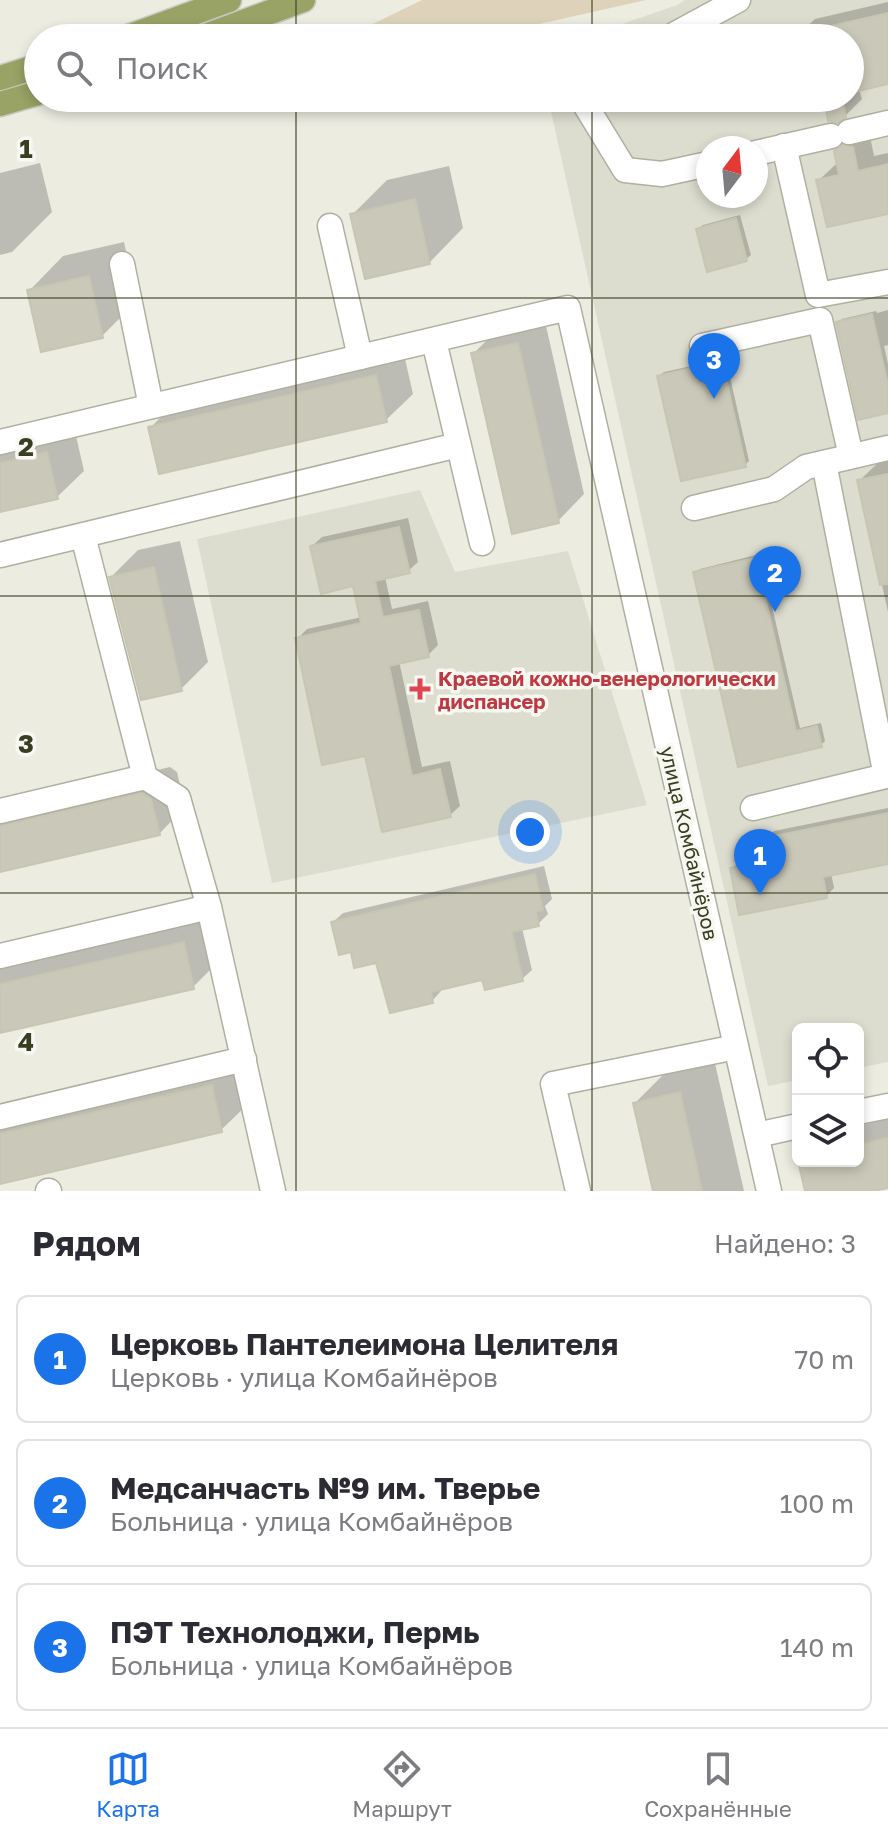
<!DOCTYPE html>
<html lang="ru">
<meta charset="utf-8">
<style>
body{margin:0;font-family:"Golos Text",sans-serif;background:#f7f7f7;color:#2b2b33}
.controls{position:absolute;right:24px;bottom:24px;display:grid;overflow:hidden;border-radius:12px;box-shadow:0 4px 12px #0003}
.controls button{width:72px;height:72px;display:grid;place-items:center;padding:0;border:0;border-bottom:2px solid #e1e1e2;background:#fff;color:#2b2b33;font:40px sans-serif}
.compass{position:absolute;left:696px;top:136px;width:72px;height:72px;border-radius:50%;background:#fff;box-shadow:0 4px 12px #0003;rotate:16deg}
.you{position:absolute;left:530px;top:832px;width:28px;height:28px;margin:-20px;border:6px solid #fff;border-radius:50%;background:#1a73e8;box-shadow:0 0 0 12px #1a73e833}
.badge{display:grid;place-items:center;width:52px;height:52px;border-radius:50%;background:#1a73e8;color:#fff;font-size:26px;font-weight:700}
.pin{position:absolute;translate:-50% -66px;filter:drop-shadow(0 2px 4px #0008)}
.pin::after{content:'';position:absolute;top:42px;width:28px;height:24px;background:inherit;clip-path:polygon(0 0,100% 0,50% 100%)}
.list{margin:0;padding:0;list-style:none}
h2{display:flex;justify-content:space-between;align-items:center;height:104px;margin:0;padding:0 32px;font-size:34px}
h2 small{font-size:26px;font-weight:400;color:#7c7c81}
.list li{display:grid;grid-template-columns:52px 1fr auto;gap:24px;align-items:center;box-sizing:border-box;height:128px;margin:0 16px 16px;padding:0 16px;border:2px solid #e1e1e2;border-radius:12px}
.list b{display:block;font-size:30px;white-space:nowrap}
.list p{margin:0;font-size:26px;white-space:nowrap;color:#7c7c81}
.list em{font-size:26px;font-style:normal;color:#7c7c81}
.icon{flex:none;width:44px;height:44px;fill:none;stroke:currentColor;stroke-width:2;stroke-linecap:round;stroke-linejoin:round}
.map{position:relative;flex:none;width:888px;height:1191px;overflow:hidden}
.search{position:absolute;background:#fff;box-shadow:0 4px 12px #0003;left:24px;right:24px;top:24px;height:88px;display:flex;align-items:center;gap:20px;box-sizing:border-box;padding:0 28px;border-radius:44px;color:#7c7c81;font-size:30px}
.sheet{height:536px;background:#fff}
nav{display:flex;justify-content:space-around;align-items:center;box-sizing:border-box;height:112px;border-top:2px solid #e1e1e2;background:#fff;font-size:22px;color:#7c7c81}
nav a{display:grid;justify-items:center;gap:4px}
nav .on{color:#1a73e8}
.map>svg:first-child{display:block}
.built{fill:#dcdccf;fill-rule:evenodd}
.green{fill:#ded3ba}
.shadow{fill:#0003}
.building{fill:#cac9b9;stroke:#c6c6b3;stroke-width:2}
.lines{fill:none;stroke-linecap:round;stroke-linejoin:round}
.minor-casing{stroke:#afb0a0;stroke-width:27}
.major-casing{stroke:#c8c9c1;stroke-width:27}
.minor{stroke:#fff;stroke-width:24}
.major{stroke:#98a365;stroke-width:24}
.grid{fill:none;stroke:#393d21;stroke-width:2;stroke-opacity:0.55}
.health-dot{fill:#e0444e;stroke:#f8f8f2;stroke-width:3}
.labels{text-anchor:middle;dominant-baseline:central;stroke-width:7;stroke-linejoin:round;paint-order:stroke}
.health-label{font-size:20px;font-weight:bold;fill:#be3a42;stroke:#f8f8f2;text-anchor:start}
.street-label{font-size:20px;fill:#393d21;stroke:#f8f8f2}
.grid-label{font-size:26px;text-anchor:middle;font-weight:bold;fill:#393d21;stroke:#f8f8f2;stroke-width:7;stroke-linejoin:round;paint-order:stroke}
</style>
<div class="map">
<svg width="888" height="1191" viewBox="0 0 888 1191">
<rect width="100%" height="100%" fill="#ecece1"/>
<g class="built">
<path d="M685,0h203v1062l-30,6v-39h-60v51l-30,6 -220,-988h302v-60h-268l95,-33zM708,148h48v48h-48z"/>
<path d="M420,490l35,82 113,-21 79,254 -375,78 -75,-344z"/>
</g>
<path class="green" d="M422,0h224l-169,38h-133z"/>
<g class="shadow">
<path d="M888,2v80l-29,7 3,10 -17,17 -19,-18h24v-60h-51l-1,-3 17,-16z"/>
<path d="M617,98h39v3l-4,4 -31,7z"/>
<path d="M869,131l5,25 14,-3v59l-70,-31 17,-16 4,-1 -2,-13 16,-17z"/>
<path d="M40,163l12,49 -40,40 -12,3v-82z"/>
<path d="M449,166l14,62 -34,35 -76,-49 34,-34z"/>
<path d="M740,215l11,40 -5,4 -48,-30 5,-4z"/>
<path d="M124,242l13,59 -35,35 -73,-45 34,-35z"/>
<path d="M888,310v35l-4,1 4,18v47l-50,-88 4,-4 34,-8 1,2z"/>
<path d="M544,317l40,177 -26,27 -85,-167 27,-27z"/>
<path d="M403,350l10,44 -27,26 -236,8 27,-27z"/>
<path d="M726,359l23,102 -4,4 -86,-89 5,-4 32,-7 14,16h7l7,-6v-13z"/>
<path d="M74,427l10,44 -27,26 -57,13v-67z"/>
<path d="M888,460v152l-29,-131 20,-19z"/>
<path d="M408,518l10,44 -10,9 -23,6 7,32 36,-8 10,44 -10,10 -29,6 23,106 28,-6 10,45 -10,9 -84,-62 -69,-114 10,-10 55,-12 -7,-33 -43,-38 10,-9z"/>
<path d="M180,541l28,121 -27,27 -70,-112 27,-27z"/>
<path d="M760,554l40,174 21,-5 4,18 -4,4 -81,19 -44,-191 4,-4z"/>
<path d="M170,767l7,5 8,35 -26,27 -159,36v-67l31,-3z"/>
<path d="M888,808v54l-57,11 3,15 -8,8 -94,-27 8,-8 30,-6 -3,-17 7,-7z"/>
<path d="M544,866l8,33 -7,7 3,8 -10,10 -16,4 10,42 -10,9 -38,-2 -43,10v4l-9,10 -54,-40 -26,-11 -19,-28 10,-9z"/>
<path d="M210,916l10,44 -27,27 -193,44v-67z"/>
<path d="M238,1059l10,45 -27,26 -221,52v-56z"/>
<path d="M714,1059l30,132h-89l-20,-88 34,-34z"/>
<path d="M888,1119v67l-23,5h-58l-7,-30h58v-35z"/>
</g>
<g class="building">
<path d="M888,13v71l-38,9v-55h-36l-1,-8z"/>
<path d="M824,98h18l4,19 -8,6 -10,-2z"/>
<path d="M842,145l11,2 5,24 30,-7v50l-61,13 -11,-47 23,-5 -5,-24z"/>
<path d="M415,199l15,65 -65,15 -15,-65z"/>
<path d="M736,218l11,43 -40,11 -11,-43z"/>
<path d="M89,276l14,62 -62,14 -14,-62z"/>
<path d="M872,314l16,71v28l-30,7 -22,-98z"/>
<path d="M518,343l41,180 -47,11 -41,-181z"/>
<path d="M721,361h1l24,106 -65,14 -24,-105 35,-8 6,13 7,4h6l7,-4 4,-6z"/>
<path d="M376,375l11,47 -228,52 -11,-47z"/>
<path d="M47,452l11,47 -58,13v-49z"/>
<path d="M888,474v110l-8,1 -23,-105z"/>
<path d="M399,527l11,46 -35,8 8,36 36,-7 10,47 -40,9 23,110 28,-7 11,48 -69,15 -17,-76 -43,9 -27,-127 66,-15 -8,-37 -32,8 -11,-48z"/>
<path d="M756,558l40,173 21,-5 5,21 -84,20 -45,-195z"/>
<path d="M154,567l28,124 -41,9 -32,-123z"/>
<path d="M142,793l9,6 9,36 -160,37v-46z"/>
<path d="M888,813v51l-65,13 4,21 -88,17 -9,-47 39,-8 -5,-22z"/>
<path d="M535,874l8,36 -7,2 3,14 -27,6 11,49 -38,9 -3,-10 -51,12 2,11 -43,10 -14,-50 -22,5 -3,-16 -12,3 -8,-33z"/>
<path d="M184,942l10,47 -194,44v-49z"/>
<path d="M212,1085l10,47 -222,52v-50z"/>
<path d="M680,1092l22,99h-49l-20,-88z"/>
<path d="M888,1138v50l-14,3h-69l-7,-30h60v-16z"/>
</g>
<g class="lines">
<defs>
<g id="minor">
<path d="M668,38l70,-38"/>
<path d="M581,98l44,72 37,4 46,-10"/>
<path d="M849,132l39,-9"/>
<path d="M784,146l34,149 70,-13"/>
<path d="M756,153l75,-17"/>
<path d="M330,226l30,131"/>
<path d="M122,264l29,142"/>
<path d="M434,341l48,202"/>
<path d="M708,370l-6,-24 118,-26 31,136"/>
<path d="M0,442l568,-134 201,883"/>
<path d="M694,508l80,-19 32,-22 82,-19"/>
<path d="M83,536l62,241 33,21 31,109 64,284"/>
<path d="M0,555l458,-110"/>
<path d="M753,808l133,-32 -62,-313"/>
<path d="M0,811l145,-34"/>
<path d="M0,956l209,-49"/>
<path d="M858,1112l30,-6"/>
<path d="M0,1117l244,-58"/>
<path d="M757,1135l41,-9"/>
<path d="M48,1191h1"/>
<path d="M578,1191l-25,-107 183,-37"/>
</g>
<g id="major">
<path d="M125,38l104,-38"/>
<path d="M200,38l103,-38"/>
<path d="M0,78l38,-12"/>
<path d="M0,104l38,-11"/>
</g>
</defs>
<use href="#minor" class="minor-casing"/>
<use href="#major" class="major-casing"/>
<use href="#minor" class="minor"/>
<use href="#major" class="major"/>
</g>
<path class="grid" d="M296,0v38M592,0v38M296,98v1093M592,98v1093M0,298h888M0,596h888M0,893h888"/>
<path class="health-dot" d="M416 677h8v8h8v8h-8v8h-8v-8h-8v-8h8z"/>
<g class="labels">
<g class="health-label">
<text x="438" y="678">Краевой кожно-венерологически<tspan x="438" dy="23">диспансер</tspan></text>
</g>
<g class="street-label">
<text transform="translate(690 843) rotate(77)">улица Комбайнёров</text>
</g>
</g>
<g class="grid-label">
<text x="26" y="158">1</text>
<text x="26" y="456">2</text>
<text x="26" y="753">3</text>
<text x="26" y="1051">4</text>
</g>
</svg>
<div class="controls">
<button><svg class="icon" aria-label="locate" viewBox="0 0 24 24"><circle cx="12" cy="12" r="6"/><path d="M12 2v4M12 18v4M2 12h4M18 12h4"/></svg></button>
<button><svg class="icon" aria-label="layers" viewBox="0 0 24 24"><path d="M12 4l9 5-9 5-9-5zM3 14l9 5 9-5"/></svg></button>
</div>
<svg class="compass" viewBox="-18 -18 36 36"><path d="M0-13l5 13h-10z" fill="#e53935"/><path d="M0 13l5-13h-10z" fill="#7c7c81"/></svg>
<div class="you"></div>
<div class="pin badge" style="left:760px;top:895px">1</div>
<div class="pin badge" style="left:775px;top:612px">2</div>
<div class="pin badge" style="left:714px;top:399px">3</div>
<div class="search"><svg class="icon" aria-label="search" viewBox="0 0 24 24"><circle cx="10" cy="10" r="6"/><path d="M15 15l6 6"/></svg>Поиск</div>
</div>
<section class="sheet">
<h2>Рядом<small>Найдено: 3</small></h2>
<ul class="list">
<li><span class="badge">1</span><div><b>Церковь Пантелеимона Целителя</b><p>Церковь · улица Комбайнёров</p></div><em>70 m</em></li>
<li><span class="badge">2</span><div><b>Медсанчасть №9 им. Тверье</b><p>Больница · улица Комбайнёров</p></div><em>100 m</em></li>
<li><span class="badge">3</span><div><b>ПЭТ Технолоджи, Пермь</b><p>Больница · улица Комбайнёров</p></div><em>140 m</em></li>
</ul>
</section>
<nav>
<a class="on"><svg class="icon" aria-label="map" viewBox="0 0 24 24"><path d="M3 6l6-2 6 2 6-2v14l-6 2-6-2-6 2zM9 4v14M15 6v14"/></svg>Карта</a>
<a><svg class="icon" aria-label="directions" viewBox="0 0 24 24"><path d="M12 3l9 9-9 9-9-9zM9 14v-3h6M13 9l2 2-2 2"/></svg>Маршрут</a>
<a><svg class="icon" aria-label="saved" viewBox="0 0 24 24"><path d="M7 4h10v16l-5-4-5 4z"/></svg>Сохранённые</a>
</nav>
